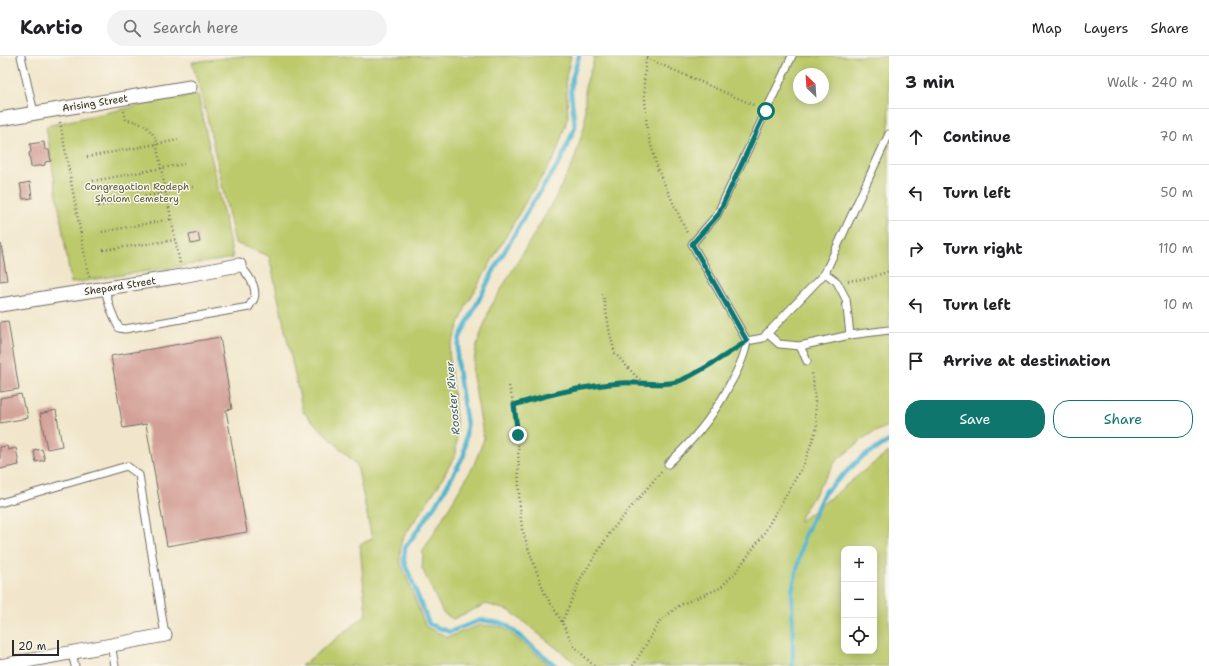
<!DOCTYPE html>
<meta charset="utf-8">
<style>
body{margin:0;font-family:"Shantell Sans",sans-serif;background:#f2f2f2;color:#202124}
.controls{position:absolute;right:12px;bottom:12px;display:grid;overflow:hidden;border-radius:8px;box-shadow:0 2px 10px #0003}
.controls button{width:36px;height:36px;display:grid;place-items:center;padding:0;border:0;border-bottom:1px solid #e0e0e0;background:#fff;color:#202124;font:20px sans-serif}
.compass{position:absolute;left:793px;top:12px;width:36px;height:36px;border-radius:50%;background:#fff;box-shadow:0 2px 10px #0003;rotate:335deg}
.scale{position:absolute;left:12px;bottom:10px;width:47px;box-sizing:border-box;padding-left:4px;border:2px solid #2b2b2b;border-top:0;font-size:11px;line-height:14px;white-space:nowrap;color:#2b2b2b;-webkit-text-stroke:3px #fbf7ec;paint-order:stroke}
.stop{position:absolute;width:12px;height:12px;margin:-9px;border:3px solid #0f766e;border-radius:50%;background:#fff}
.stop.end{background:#0f766e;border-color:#fff;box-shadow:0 1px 4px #0008}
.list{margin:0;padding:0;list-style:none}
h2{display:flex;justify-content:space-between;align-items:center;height:52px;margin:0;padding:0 16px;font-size:17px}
h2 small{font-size:13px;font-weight:400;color:#757577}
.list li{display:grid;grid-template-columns:26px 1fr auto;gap:12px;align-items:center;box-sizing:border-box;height:56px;padding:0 16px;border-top:1px solid #e0e0e0}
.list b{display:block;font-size:15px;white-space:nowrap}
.list em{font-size:13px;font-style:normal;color:#757577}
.actions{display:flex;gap:8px;padding:12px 16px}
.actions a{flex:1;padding:9px 0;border:1px solid #0f766e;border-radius:16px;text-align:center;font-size:14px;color:#0f766e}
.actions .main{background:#0f766e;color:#fff}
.icon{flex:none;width:22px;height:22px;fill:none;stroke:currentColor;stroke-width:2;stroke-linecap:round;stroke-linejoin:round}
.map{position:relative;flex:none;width:889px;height:610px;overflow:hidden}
header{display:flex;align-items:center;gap:24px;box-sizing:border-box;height:56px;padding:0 20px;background:#fff;border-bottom:1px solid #e0e0e0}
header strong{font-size:19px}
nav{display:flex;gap:22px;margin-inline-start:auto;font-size:14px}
.search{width:280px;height:36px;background:#f2f2f2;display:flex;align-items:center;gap:10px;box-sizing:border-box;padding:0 14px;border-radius:22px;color:#757577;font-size:15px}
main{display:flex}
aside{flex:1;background:#fff}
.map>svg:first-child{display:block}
.green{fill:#bcca6c;stroke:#747a4c;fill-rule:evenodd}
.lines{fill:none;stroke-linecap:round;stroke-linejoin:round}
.stream{stroke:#4fb4ce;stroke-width:4.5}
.building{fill:#d3a097}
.service-casing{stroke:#706c63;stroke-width:9}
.minor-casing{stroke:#706c63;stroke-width:15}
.path{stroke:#706c63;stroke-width:2.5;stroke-dasharray:1 3;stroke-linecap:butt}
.service{stroke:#fff;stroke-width:7}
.minor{stroke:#fff;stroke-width:13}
.route{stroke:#0f766e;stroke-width:5}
.labels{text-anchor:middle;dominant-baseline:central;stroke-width:3;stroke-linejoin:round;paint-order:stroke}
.street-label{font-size:10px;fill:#2b2b2b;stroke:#fbf7ec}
.park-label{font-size:10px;fill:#565b3e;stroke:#fbf7ec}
.water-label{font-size:11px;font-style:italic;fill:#385b64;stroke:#fbf7ec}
</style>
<header>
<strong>Kartio</strong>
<div class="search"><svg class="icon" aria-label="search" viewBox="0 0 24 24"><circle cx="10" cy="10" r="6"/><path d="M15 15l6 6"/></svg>Search here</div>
<nav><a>Map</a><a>Layers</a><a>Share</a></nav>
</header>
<main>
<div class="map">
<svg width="889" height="610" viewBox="0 0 889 610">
<rect width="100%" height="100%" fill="#fbf7ec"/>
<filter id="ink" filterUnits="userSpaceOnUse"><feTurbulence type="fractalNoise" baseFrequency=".025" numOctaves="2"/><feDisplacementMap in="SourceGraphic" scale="8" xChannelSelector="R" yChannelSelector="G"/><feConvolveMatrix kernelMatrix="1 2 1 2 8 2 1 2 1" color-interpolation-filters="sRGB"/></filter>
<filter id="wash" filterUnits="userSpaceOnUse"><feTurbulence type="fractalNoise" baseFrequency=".012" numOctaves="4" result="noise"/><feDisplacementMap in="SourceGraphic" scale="16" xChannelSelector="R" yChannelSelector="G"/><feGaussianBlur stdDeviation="0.9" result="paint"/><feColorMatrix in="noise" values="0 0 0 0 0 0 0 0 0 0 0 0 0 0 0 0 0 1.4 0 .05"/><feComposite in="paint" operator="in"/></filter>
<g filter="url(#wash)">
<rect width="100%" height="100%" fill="#f1e6cb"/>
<g class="green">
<path d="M241,0h330l-5,21 2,40 -13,40 -30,46 -59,103 -17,45 8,77 -1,26 -18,32 -37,55 -1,20 26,66 22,10 32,-12 23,2 48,39h-250l65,-51 -6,-71 12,-5 -15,-74 -54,-53 -34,-156 -34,-13 -28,-126 -15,-55z"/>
<path d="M594,0h295v369l-22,11 -31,25 -34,53 -3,8 39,-30 23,-19 28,-21v214h-310l-69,-55 -24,-7 -33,15 -10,-6 -21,-45 1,-17 50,-84 11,-28 -12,-68 5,-26 13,-37 62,-104 21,-41 12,-39v-37l9,-27zM799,18h24v24h-24zM844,493h30v102h-30z"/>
<path d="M198,39l35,163 -162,25 -25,-157 118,-26z"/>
</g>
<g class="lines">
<g class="stream">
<path d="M556,610l-51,-42 -24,-4 -32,12 -20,-8 -25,-63 1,-13 37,-53 22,-40 3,-30 -9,-56 -1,-15 3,-17 35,-69 35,-61 31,-47 14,-33 -4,-35 1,-13 7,-23"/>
<path d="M793,610l-1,-75 12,-54 20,-44 37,-35 28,-17"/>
</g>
</g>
<g id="blocks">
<g class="building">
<path d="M44,86l1,8h4l2,11 -6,1v3l-14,2 -2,-14 2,-1 -1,-8z"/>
<path d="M30,126l2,16 -9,1 -3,-15z"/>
<path d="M198,177l2,9 -9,2 -2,-9z"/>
<path d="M1,188l6,36 -7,1v-36z"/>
<path d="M8,265l11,68 -19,3v-70z"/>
<path d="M220,281l12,72 -6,1 21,122 -80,14 -21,-122 -23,4 -12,-72z"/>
<path d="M21,338l3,13h2l2,11 -28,5v-25z"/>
<path d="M56,354l6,36 -15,3 -7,-35z"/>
<path d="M7,390l1,4 8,-2 3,17 -19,4v-22z"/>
<path d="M35,393l3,1 4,-1 3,11 -9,2 -2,-10z"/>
</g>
</g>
</g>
<g filter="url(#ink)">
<use href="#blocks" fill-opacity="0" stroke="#706c63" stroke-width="1"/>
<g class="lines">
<defs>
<g id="service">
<path d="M21,0l13,57"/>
<path d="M792,0l-75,159 -25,29 55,97 16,-3 62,-65 64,-139"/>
<path d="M825,217l12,9 9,17 4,36"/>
<path d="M105,233c4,16 6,24 14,39l6,1 124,-22c1,-3 4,-6 5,-8 4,-13 -7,-26 -15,-34"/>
<path d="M767,277l12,11 21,2 50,-11 39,-5"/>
<path d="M800,290l7,15"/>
<path d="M668,408c18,-17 35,-35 48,-56 6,-8 10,-16 14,-24 8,-14 15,-28 17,-43"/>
<path d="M0,447l127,-37 12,9 26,160"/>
<path d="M111,589l4,21"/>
<path d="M72,597l3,13"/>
</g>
<g id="minor">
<path d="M0,63l190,-32"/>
<path d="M0,249l182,-29 57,-11"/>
<path d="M0,610l165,-31"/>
</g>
</defs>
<use href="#service" class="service-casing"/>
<use href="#minor" class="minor-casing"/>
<g class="path">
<path d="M648,0l-2,2 -2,27 3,46 11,39 29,63"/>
<path d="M646,2l110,48"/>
<path d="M124,55l2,9 8,1 12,5 9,11 25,127"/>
<path d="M60,66l28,151 2,5"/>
<path d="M87,101l91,-17"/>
<path d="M93,125l91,-17"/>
<path d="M98,150l95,-19"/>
<path d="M102,176l69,-13"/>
<path d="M103,194l72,-10"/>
<path d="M848,225l22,-3 19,-7"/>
<path d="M603,238l7,40 5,19 12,14 16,16"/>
<path d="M509,330l5,19 4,30 1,62 3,32 10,30 13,35 17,28 12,24 20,20"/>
<path d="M514,349c35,-11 71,-19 107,-22 18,-1 38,4 55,-1 4,-1 7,-3 11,-5 16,-8 32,-18 47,-28"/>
<path d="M562,566l19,-44 30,-47 50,-59"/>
<path d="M633,610l27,-45 20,-16 40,-17 15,-15 26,-35 43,-74 13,-37 -4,-50 -2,-6"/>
</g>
<use href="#service" class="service"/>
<use href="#minor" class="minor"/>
</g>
</g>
<g class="lines" filter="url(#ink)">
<path class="route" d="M518,379l-4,-30c35,-11 71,-19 107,-22 17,-1 40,3 55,-1 5,-1 9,-4 14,-6 20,-10 39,-23 57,-35l-55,-97 26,-29 48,-104"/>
</g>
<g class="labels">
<g class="street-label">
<text transform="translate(95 47) rotate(-9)">Arising Street</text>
<text transform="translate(120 230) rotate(-9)">Shepard Street</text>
</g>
<g class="park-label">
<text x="137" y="130">Congregation Rodeph<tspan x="137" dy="12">Sholom Cemetery</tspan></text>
</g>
<g class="water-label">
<text transform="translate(453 342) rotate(-95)">Rooster River</text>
</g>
</g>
</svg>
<div class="controls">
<button>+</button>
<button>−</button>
<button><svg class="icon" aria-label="locate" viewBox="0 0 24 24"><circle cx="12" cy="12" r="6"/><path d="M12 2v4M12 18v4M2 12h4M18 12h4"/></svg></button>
</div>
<svg class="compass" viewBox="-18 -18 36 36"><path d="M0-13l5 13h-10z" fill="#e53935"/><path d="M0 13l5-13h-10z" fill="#757577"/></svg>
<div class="scale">20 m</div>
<div class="stop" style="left:766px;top:55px"></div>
<div class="stop end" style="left:518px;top:379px"></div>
</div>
<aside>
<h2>3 min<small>Walk · 240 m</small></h2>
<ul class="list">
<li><svg class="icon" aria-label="ahead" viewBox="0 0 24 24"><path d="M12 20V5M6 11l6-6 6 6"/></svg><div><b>Continue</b></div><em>70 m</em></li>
<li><svg class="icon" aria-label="left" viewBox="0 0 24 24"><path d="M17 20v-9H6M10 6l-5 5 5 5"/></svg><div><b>Turn left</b></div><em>50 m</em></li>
<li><svg class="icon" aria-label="right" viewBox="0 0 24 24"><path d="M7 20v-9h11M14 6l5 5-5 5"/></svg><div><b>Turn right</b></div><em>110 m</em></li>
<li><svg class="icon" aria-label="left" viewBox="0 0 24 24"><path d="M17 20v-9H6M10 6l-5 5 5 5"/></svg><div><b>Turn left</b></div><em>10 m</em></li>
<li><svg class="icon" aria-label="arrive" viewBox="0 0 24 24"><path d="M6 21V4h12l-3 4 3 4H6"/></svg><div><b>Arrive at destination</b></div></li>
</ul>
<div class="actions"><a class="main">Save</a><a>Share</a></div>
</aside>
</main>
